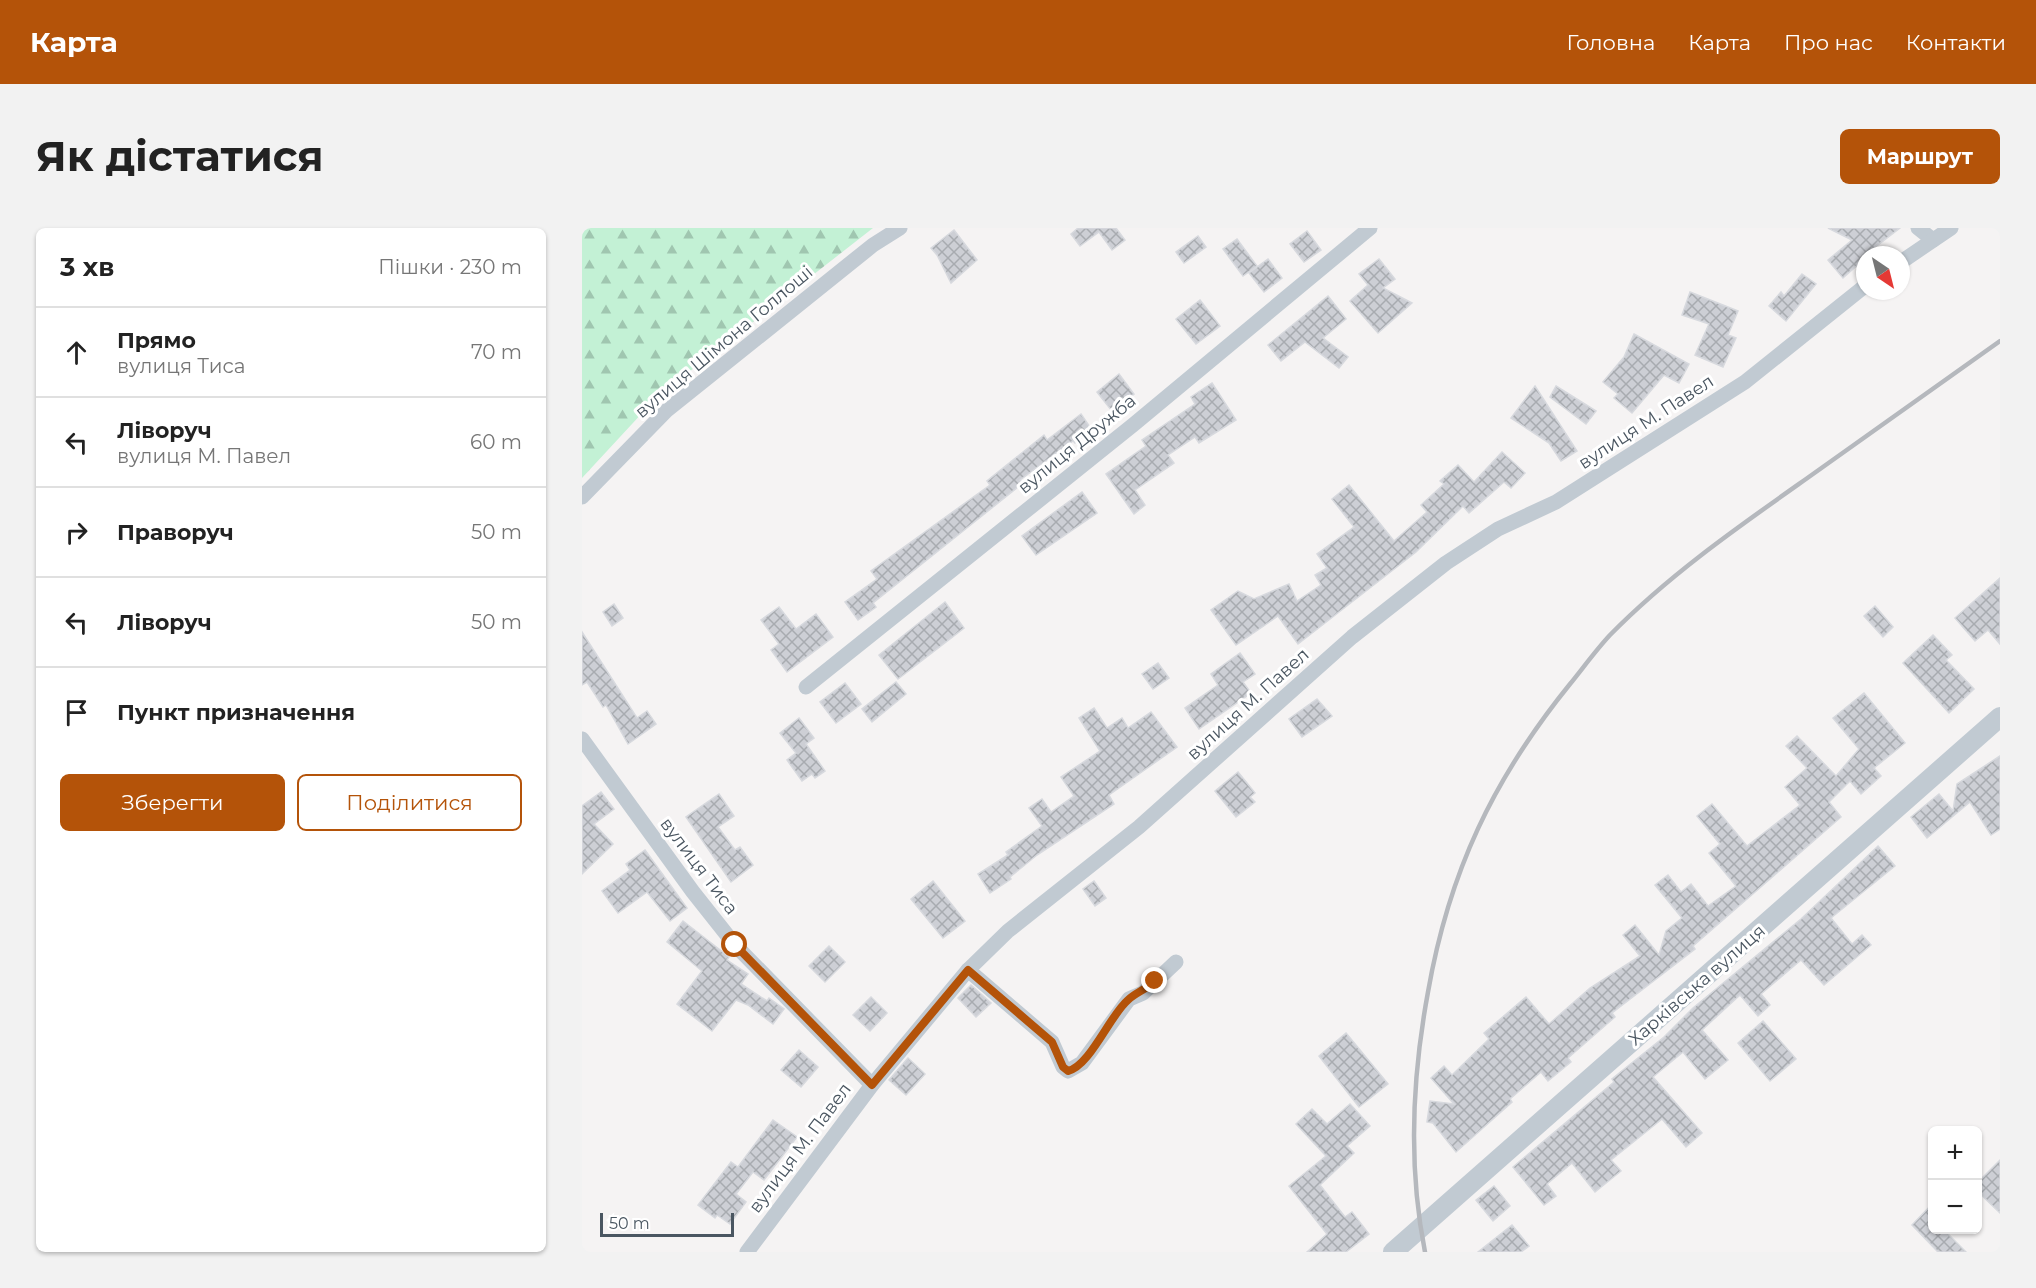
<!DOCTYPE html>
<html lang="uk">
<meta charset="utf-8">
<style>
body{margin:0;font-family:Montserrat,sans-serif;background:#f2f2f2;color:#222}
.controls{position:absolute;right:18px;bottom:18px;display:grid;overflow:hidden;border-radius:9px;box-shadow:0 2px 4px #0004}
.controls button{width:54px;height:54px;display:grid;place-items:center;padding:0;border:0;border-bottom:2px solid #e0e0e0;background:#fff;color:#222;font:30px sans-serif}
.compass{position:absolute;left:1274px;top:18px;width:54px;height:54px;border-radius:50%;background:#fff;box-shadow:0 2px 4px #0004;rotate:145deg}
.scale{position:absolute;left:18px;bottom:15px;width:134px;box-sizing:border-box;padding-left:6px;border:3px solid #4a5661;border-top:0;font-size:16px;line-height:21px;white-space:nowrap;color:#4a5661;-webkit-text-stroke:4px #fff;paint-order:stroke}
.stop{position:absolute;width:18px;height:18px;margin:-14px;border:4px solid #b45309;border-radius:50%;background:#fff}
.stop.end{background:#b45309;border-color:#fff;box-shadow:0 2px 6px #0008}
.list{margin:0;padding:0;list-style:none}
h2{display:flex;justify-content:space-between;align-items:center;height:78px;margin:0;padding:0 24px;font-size:26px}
h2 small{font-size:20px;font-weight:400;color:#767676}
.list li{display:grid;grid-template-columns:39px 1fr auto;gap:18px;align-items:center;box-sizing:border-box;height:90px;padding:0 24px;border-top:2px solid #e0e0e0}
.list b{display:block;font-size:22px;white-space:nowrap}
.list p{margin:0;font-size:20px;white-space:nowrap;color:#767676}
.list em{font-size:20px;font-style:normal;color:#767676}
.actions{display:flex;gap:12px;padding:18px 24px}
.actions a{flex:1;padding:14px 0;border:2px solid #b45309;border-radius:9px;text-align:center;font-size:21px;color:#b45309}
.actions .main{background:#b45309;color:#fff}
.icon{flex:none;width:33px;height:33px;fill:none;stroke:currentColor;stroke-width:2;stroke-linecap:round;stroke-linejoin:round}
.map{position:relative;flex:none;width:1418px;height:1024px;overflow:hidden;border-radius:9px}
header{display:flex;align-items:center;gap:36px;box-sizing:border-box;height:84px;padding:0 30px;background:#b45309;color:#fff}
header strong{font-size:28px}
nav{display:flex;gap:33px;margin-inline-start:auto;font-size:21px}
.intro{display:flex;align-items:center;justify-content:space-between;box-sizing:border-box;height:144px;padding:0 36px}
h1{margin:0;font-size:42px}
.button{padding:15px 27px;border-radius:9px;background:#b45309;color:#fff;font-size:21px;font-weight:700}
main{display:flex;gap:36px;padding:0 36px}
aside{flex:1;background:#fff;border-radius:9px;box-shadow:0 2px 4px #0004}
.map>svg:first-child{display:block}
.forest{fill:url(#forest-firs)}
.building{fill:url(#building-cross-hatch);stroke:#d7d9de;stroke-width:1.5}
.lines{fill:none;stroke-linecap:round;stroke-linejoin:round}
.minor{stroke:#c1cad2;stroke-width:15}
.tertiary{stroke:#c1cad2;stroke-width:20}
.rail{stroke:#b5b8bd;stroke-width:4.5}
.route{stroke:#b45309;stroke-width:8}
.labels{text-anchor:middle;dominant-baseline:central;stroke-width:6;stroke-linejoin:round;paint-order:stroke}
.street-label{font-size:18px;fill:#4a5661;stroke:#fff}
</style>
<header>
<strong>Карта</strong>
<nav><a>Головна</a><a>Карта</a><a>Про нас</a><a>Контакти</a></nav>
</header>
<div class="intro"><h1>Як дістатися</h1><a class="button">Маршрут</a></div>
<main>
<aside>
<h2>3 хв<small>Пішки · 230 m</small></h2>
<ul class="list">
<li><svg class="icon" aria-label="ahead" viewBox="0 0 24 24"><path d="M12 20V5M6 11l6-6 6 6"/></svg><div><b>Прямо</b><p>вулиця Тиса</p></div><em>70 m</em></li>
<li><svg class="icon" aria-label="left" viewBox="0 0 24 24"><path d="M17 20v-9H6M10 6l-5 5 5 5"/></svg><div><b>Ліворуч</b><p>вулиця М. Павел</p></div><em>60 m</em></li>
<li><svg class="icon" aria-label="right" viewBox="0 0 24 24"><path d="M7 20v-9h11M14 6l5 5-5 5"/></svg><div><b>Праворуч</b></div><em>50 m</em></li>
<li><svg class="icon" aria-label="left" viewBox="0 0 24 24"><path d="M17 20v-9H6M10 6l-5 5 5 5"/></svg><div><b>Ліворуч</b></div><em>50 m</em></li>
<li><svg class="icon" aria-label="arrive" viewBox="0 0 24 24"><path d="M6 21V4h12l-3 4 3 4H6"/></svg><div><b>Пункт призначення</b></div></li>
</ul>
<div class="actions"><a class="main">Зберегти</a><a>Поділитися</a></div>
</aside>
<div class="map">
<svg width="1418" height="1024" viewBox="0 0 1418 1024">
<defs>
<pattern id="forest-firs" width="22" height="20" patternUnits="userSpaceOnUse" patternTransform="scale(1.5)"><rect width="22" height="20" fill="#c3f1d5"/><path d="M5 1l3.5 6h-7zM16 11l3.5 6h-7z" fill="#a0c6b0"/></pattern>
<pattern id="building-cross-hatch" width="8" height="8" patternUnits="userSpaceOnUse" patternTransform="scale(1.5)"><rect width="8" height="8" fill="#cdcfd5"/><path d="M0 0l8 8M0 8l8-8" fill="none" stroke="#a8abb0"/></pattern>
</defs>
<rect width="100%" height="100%" fill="#f5f3f3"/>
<path class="forest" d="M0,0h291l-216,169 -75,81z"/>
<g class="building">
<path d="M496,0h38l9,12 -13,10 -13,-18 -19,14 -9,-12z"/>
<path d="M1246,0h72l-35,27 -2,5 -20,18 -15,-18 24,-20z"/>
<path d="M372,2l23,30 -26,23 -14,-28 -6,-7z"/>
<path d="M725,3l14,19 -17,12 -14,-18z"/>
<path d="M616,8l8,11 -22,16 -8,-11z"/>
<path d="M655,11l20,27 -14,10 -20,-27z"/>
<path d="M686,31l14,19 -18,14 -15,-19z"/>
<path d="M797,31l16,20 -12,9 29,15 -34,30 -28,-32 18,-16 -9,-11z"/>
<path d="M1220,46l14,10 -30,37 -17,-15 12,-14 3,4z"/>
<path d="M1108,64l48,19 -10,24 8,3 -13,29 -28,-12 14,-31 -27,-9z"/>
<path d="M746,68l18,23 -23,19 25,19 -9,11 -34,-26 -24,19 -13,-16z"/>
<path d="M618,72l20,26 -24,18 -20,-25z"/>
<path d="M1052,106l55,30 -10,19 -15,-8 -32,38 -18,-15 4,-4 -15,-12 21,-25z"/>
<path d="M537,146l15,20 -22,17 -15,-19z"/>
<path d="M630,155l24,37 -37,23 -4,-6 -27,18 6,8 -39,27 10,15 -11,9 -28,-40 40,-28 -4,-6 53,-36 -4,-7z"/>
<path d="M953,158l42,65 -16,10 -12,-18 -38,-25z"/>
<path d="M974,158l40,25 -10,13 -36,-27z"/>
<path d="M499,186l11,16 -17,13 -2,-2 -53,39 3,3 -150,120 3,4 -18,13 -13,-18 32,-23 -6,-8 119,-86 -3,-4 57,-46 3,5z"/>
<path d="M920,224l23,21 -14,15 -7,-6 -35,31 -6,-7 -47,46 -118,92 -20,-28 -42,29 -25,-35 27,-19 16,8 35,-15 8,17 24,-16 -6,-10 12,-7 -10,-14 37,-27 -22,-28 17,-14 45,56 33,-29 -6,-7 23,-21 -4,-3 18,-16 16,17z"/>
<path d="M500,264l15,21 -61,42 -14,-19z"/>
<path d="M1418,350v66l-12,-14 -13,11 -20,-23z"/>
<path d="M363,374l19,26 -66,51 -19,-24z"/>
<path d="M32,376l9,14 -11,8 -9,-14z"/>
<path d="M1293,378l18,21 -10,10 -19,-21z"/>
<path d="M197,379l17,22 20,-15 17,23 -46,35 -16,-22 8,-6 -18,-24z"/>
<path d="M0,404l55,86 10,-7 9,13 -28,20 -22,-39 -3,2 -16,-25 -5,3z"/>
<path d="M1351,407l19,20 -6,5 28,29 -25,24 -46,-50z"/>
<path d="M658,425l15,21 -12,8 8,11 -52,36 -14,-21 33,-23 -7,-11z"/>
<path d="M576,435l11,15 -16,11 -11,-15z"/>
<path d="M314,454l10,12 -34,28 -10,-13z"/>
<path d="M263,455l16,21 -25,19 -16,-21z"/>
<path d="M1282,465l41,50 -31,25 7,8 -20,18 -11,-13 -21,21 12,15 -148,129 2,3 -83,64 3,4 -47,41 3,4 -23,19 -7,-9 -31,27 2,3 -56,50 -23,-29 -6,-1 3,-21 24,3 -23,-26 13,-12 8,9 37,-36 -5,-6 42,-36 23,27 41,-36 50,-32 -17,-21 12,-10 24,30 7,-24 16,-13 -27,-33 13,-10 13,17 10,-8 17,22 28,-20 -27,-33 11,-9 -23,-28 15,-12 35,42 53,-41 -15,-18 22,-19 -21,-22 11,-10 39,40 23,-27 -26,-31z"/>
<path d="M735,471l15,17 -30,21 -13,-18z"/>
<path d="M512,480l13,20 15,-10 6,10 23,-16 26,35 -68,48 5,9 -77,51 -27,22 1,2 -21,14 -12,-19 30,-19 -2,-3 36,-26 -13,-18 13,-9 9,13 23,-16 -13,-19 39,-26 -21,-33z"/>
<path d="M217,490l15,20 -8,6 19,27 -10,7 -3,-4 -10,7 -15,-21 9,-7 -16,-20z"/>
<path d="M1418,528v73l-9,6 -21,-33 -43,36 -16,-21 28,-23 14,17 4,-27z"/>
<path d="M656,544l17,21 -5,4 5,5 -19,15 -21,-26z"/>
<path d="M19,564l13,17 -20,15 19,20 -31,30v-68z"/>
<path d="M137,566l15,22 -16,11 17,23 5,-3 13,18 -22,17 -45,-65z"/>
<path d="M1296,618l17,20 -64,52 21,26 10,-9 9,10 -47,40 -23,-25 -40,34 9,11 -12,11 -18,-21 -38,35 26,30 -23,19 -22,-27 -30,25 49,56 -16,14 -24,-28 -51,41 10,11 -26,21 -23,-29 -25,21 9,12 -12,9 -31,-38 101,-85 -2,-3 52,-42 29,-29 108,-89z"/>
<path d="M63,622l42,58 -17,13 -23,-29 -29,21 -16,-22 28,-21 -4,-6z"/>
<path d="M351,653l32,40 -22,17 -32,-39z"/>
<path d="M512,653l12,17 -11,8 -12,-17z"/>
<path d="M101,693l46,36 -2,3 21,14 -7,10 26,17 2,-3 15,11 -11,15 -25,-19 -12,-5 -24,31 -35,-27 25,-33 -35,-29z"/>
<path d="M247,718l16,16 -20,20 -16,-16z"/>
<path d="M389,757l20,18 -15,14 -18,-19z"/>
<path d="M289,769l16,16 -17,18 -17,-16z"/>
<path d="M1181,793l33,38 -26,22 -32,-38z"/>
<path d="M764,805l42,51 -29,23 -40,-51z"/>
<path d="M217,822l19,17 -17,20 -20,-17z"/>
<path d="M326,830l17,16 -19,21 -17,-15z"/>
<path d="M768,876l20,22 -23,20 7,7 -34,32 25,32 7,-5 17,22 -23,18h-39l20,-18 -38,-48 37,-30 -30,-32 16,-15 15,15z"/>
<path d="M191,892l24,17 -33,43 -11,-8 -17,22 10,8 -16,22 -13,-9 -2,3 -17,-13 33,-43 7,5z"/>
<path d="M1418,932v53l-23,-22v-8z"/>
<path d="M912,958l16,20 -17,15 -17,-21z"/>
<path d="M1350,976v26h12l22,22h-28l-26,-27z"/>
<path d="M930,997l17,21 -8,6h-43z"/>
</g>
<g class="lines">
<g class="minor">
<path d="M1336,0l15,12"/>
<path d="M1319,34l50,-34"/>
<path d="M0,269l84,-86 207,-166 27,-17"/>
<path d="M224,459l327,-262 237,-197"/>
<path d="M0,511l111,153 42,53 137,140"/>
<path d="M386,742l84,72 11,25 5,4 14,-8 47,-64 14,-6 33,-31"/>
<path d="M165,1024l125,-167 96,-115 40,-39 131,-104 213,-190 94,-74 52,-34 58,-27 189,-120 120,-96"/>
</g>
<path class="tertiary" d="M811,1024l607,-535"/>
<path class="rail" d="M843,1024c-17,-86 -13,-174 3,-260 21,-120 65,-213 142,-308 13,-16 26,-34 40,-49 59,-60 128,-108 196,-156 64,-46 129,-92 194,-138"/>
</g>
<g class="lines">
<path class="route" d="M153,717l137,140 96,-115 84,72 11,25 5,4c22,-5 42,-56 60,-71 7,-7 17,-10 27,-19"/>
</g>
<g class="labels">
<g class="street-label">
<text transform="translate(142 114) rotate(-40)">вулиця Шімона Голлоші</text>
<text transform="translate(1064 194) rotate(-33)">вулиця М. Павел</text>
<text transform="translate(495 216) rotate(-39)">вулиця Дружба</text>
<text transform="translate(666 476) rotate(-42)">вулиця М. Павел</text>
<text transform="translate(117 638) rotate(53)">вулиця Тиса</text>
<text transform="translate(1115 757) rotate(-41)">Харківська вулиця</text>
<text transform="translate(218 920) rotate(-53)">вулиця М. Павел</text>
</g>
</g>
</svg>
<div class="controls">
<button>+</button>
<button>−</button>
</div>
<svg class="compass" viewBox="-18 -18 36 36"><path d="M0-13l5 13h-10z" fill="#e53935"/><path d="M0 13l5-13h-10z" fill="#767676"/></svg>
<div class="scale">50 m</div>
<div class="stop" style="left:153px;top:717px"></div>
<div class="stop end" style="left:573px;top:753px"></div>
</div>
</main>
